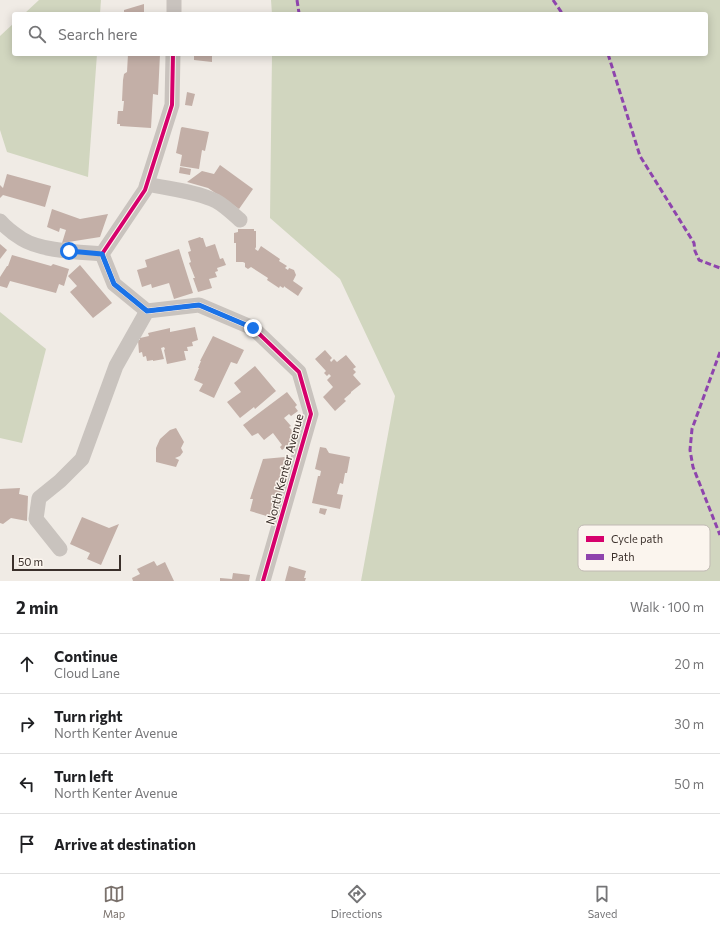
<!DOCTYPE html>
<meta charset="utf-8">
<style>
body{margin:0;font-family:Commissioner,sans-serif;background:#f6f6f6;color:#202124}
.scale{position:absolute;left:12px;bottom:10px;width:109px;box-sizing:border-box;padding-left:4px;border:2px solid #3b302b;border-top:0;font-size:11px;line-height:14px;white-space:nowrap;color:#3b302b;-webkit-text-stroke:3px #fbf5ee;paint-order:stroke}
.stop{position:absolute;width:12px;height:12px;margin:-9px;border:3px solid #1a73e8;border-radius:50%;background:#fff}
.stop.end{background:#1a73e8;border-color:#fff;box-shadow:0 1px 4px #0008}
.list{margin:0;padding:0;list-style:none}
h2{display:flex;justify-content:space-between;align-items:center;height:52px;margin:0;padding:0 16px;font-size:17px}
h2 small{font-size:13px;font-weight:400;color:#757577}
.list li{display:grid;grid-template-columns:26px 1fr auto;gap:12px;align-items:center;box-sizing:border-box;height:60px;padding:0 16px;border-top:1px solid #e0e0e0}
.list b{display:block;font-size:15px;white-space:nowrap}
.list p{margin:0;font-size:13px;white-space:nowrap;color:#757577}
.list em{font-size:13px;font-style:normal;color:#757577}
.icon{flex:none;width:22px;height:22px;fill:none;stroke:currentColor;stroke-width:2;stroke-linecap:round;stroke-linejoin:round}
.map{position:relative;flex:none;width:720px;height:581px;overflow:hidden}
.search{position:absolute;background:#fff;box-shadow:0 2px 10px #0003;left:12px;right:12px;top:12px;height:44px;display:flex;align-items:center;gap:10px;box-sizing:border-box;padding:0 14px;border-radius:4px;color:#757577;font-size:15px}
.sheet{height:292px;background:#fff}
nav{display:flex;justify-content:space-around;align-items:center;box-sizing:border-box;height:56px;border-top:1px solid #e0e0e0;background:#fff;font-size:11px;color:#757577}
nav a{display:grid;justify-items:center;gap:2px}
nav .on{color:#7a716c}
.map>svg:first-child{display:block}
.green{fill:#d1d6bf}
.building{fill:#c3afa7}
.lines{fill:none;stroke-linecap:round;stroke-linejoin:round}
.minor{stroke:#c9c3be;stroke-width:15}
.quiet{stroke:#8e44ad;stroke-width:3;stroke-dasharray:6 3;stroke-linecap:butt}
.cycleway-casing{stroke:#fbf5ee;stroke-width:6}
.cycleway{stroke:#d6006c;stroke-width:4}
.route{stroke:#1a73e8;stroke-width:5}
.labels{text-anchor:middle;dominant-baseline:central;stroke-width:3;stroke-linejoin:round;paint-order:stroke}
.street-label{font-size:12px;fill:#3b302b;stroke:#fbf5ee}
.key{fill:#fbf5ee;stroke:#c1bab4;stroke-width:1}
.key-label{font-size:11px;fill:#3b302b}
</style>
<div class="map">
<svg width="720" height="581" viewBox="0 0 720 581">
<rect width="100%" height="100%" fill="#f0ebe5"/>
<g class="green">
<path d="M39,0h62l-1,14h-76z"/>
<path d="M271,0h449v581h-359l34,-185 -55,-117 -70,-61 2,-164h434v-40h-434z"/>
<path d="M14,23v31h83l-9,123 -81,-25 -7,-22v-94z"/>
<path d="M0,312l46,37 -24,94 -22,-5z"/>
</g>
<g class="building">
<path d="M144,4v10h-20v-4z"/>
<path d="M128,54h32l-2,41 -5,-1 -2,34 -31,-2v-2h-3l1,-13h5l1,-10h-2l1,-21 1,-6 3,-2z"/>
<path d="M194,54h18v8l-18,-2z"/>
<path d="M187,92l8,2 -3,12 -7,-1z"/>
<path d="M182,127l27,5 -4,19 -3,-1 -3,19 -19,-3 2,-11 -6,-2 5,-25z"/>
<path d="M220,165l33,24 -14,20 -31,-21 -21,-6 15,-11 12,3z"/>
<path d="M180,167l11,2 -1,6 -11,-2z"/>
<path d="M7,174l44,12 -6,21 -42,-12 -3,3v-13l3,3z"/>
<path d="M52,209l28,10 28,-5 -8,23 -38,6 4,-13 -6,-2 -1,4 -12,-5z"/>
<path d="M238,229h16v2h2v16l-1,2 3,2 3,-5 19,13 -1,2 8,5 -2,2 3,2 1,-2 5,2 2,5 -3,6 10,7 -5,8 -13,-9v-1l-2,2 -3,-2 -1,2 -12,-8 1,-2 -17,-11 -3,2 -3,-2v-4l-2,-1h-7v-19h-2v-10l4,-1z"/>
<path d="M200,237l1,1h2l3,9 9,-3 5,15 3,-1 3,7 -9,3 1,3 -3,1 2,5 -8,2 3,9 -14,4 -5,-14h2l-6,-15 2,-1 -3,-10 3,-1 -3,-10z"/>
<path d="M0,244l7,6 -7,9z"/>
<path d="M179,249l14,44 -19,6 -5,-16 -17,5 -1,-4 -9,3 -5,-17 10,-3 -2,-7z"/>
<path d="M12,255l39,11 2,-2 16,5 -5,17 -5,-2 -3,9 -46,-12 -3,7 -7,-2v-9l7,-11h1z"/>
<path d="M80,265l32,38 -19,15 -23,-26 7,-6 -9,-10z"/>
<path d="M195,327l3,13 -6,2 1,4 -6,1 1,4h-4l2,9 -19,4 -3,-14 1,-1 -1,-2 -3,1 3,11 -11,2v-1l-6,1 -1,-5 -3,1 -1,-5 -3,1 -1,-13h2v-2l9,-2 -1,-3 22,-5v4z"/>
<path d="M213,336l31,14 -7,14 -6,-2 -17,36 -15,-7 4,-7 -9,-4 5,-12h-1l3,-7h-1z"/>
<path d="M325,350l7,8 -2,2 1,2 3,-3 3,3 9,-7 10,12 -3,2 3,3 -3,3 8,9 -10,8v1l-7,6 2,2 -11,10 -12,-14 10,-10 -6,-7 4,-4 -2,-2 -2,2 -3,-3 2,-2 -11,-12z"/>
<path d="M255,366l21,25 -21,18 -1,-2 -14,11 -13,-16 14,-10 -7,-9z"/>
<path d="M287,392l10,13 -2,2 3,4 -7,5 -2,-2 -5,4 7,8 -2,1 7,8 -4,2 3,3 -13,10 -2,-3 2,-2 -9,-12 -9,7 -6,-7 -6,3 -9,-11z"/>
<path d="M176,428l8,14 -3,6 2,4 -3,4 -5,2 4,2 -3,7 -20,-5v-14l4,-9 10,-9z"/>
<path d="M320,447l6,1 3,5 21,4 -3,16h-2l-2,11 -3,-1 -3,11 6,1 -3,14 -28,-6 6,-27h2l1,-5 -6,-2z"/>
<path d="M285,457l5,6 -17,55 -23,-7 3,-12h-3l13,-40z"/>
<path d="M20,488l-1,6 9,2 -1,25 -16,-3 -8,6 -3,-1v-34z"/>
<path d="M320,508l7,1 -2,6 -6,-2z"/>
<path d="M82,517l27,11 10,-4 -18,41 -14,-6 3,-6 -20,-9z"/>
<path d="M154,561l3,5 8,-4 9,19h-41l-1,-3 8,-4 -3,-5z"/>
<path d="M289,566l17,5 -2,7h2l-1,3h-20z"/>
<path d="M233,573l17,2 -1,6h-29v-3l12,1z"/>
</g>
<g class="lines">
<g class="minor">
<path d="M174,14v-14"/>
<path d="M173,54l-1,51 -27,85 -43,64 12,30 33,27 52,-6 54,23 46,44 12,42 -48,167"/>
<path d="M147,184c22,5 48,7 69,17 9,5 16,12 24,19"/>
<path d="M0,221c6,7 14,13 22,18 19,12 58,13 80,15"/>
<path d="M60,549l-24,-30 3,-21 21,-17 22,-22 34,-93 31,-55"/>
</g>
<g class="quiet">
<path d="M297,0l2,13"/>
<path d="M553,0l9,13 6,1"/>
<path d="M608,54l32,102 54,87 1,8 4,9 21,8"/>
<path d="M720,352l-28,77 -2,21 3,17 27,68"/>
</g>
<defs>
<path id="cycleway" d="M173,54l-1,51 -27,85 -43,64 12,30 33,27 52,-6 54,23 46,44 12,42 -48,167"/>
</defs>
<use href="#cycleway" class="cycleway-casing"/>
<use href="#cycleway" class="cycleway"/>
</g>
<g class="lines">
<path class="route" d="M69,251l33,3 12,30 33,27 52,-6 54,23"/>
</g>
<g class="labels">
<g class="street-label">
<text transform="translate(284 469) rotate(-75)">North Kenter Avenue</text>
</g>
</g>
<rect x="578" y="525" width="132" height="46" rx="6" class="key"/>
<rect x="586" y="536" width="18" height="6" fill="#d6006c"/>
<rect x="586" y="554" width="18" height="6" fill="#8e44ad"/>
<g class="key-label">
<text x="611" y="543">Cycle path</text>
<text x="611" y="561">Path</text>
</g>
</svg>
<div class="scale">50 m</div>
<div class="stop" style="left:69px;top:251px"></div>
<div class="stop end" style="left:253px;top:328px"></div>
<div class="search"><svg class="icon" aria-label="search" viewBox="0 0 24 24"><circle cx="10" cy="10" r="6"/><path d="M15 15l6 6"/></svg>Search here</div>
</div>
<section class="sheet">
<h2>2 min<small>Walk · 100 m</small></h2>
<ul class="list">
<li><svg class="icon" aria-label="ahead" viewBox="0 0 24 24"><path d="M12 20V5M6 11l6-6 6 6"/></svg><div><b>Continue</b><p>Cloud Lane</p></div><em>20 m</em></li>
<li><svg class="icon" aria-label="right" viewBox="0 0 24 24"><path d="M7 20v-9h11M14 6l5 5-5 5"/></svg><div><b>Turn right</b><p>North Kenter Avenue</p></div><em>30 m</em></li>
<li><svg class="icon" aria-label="left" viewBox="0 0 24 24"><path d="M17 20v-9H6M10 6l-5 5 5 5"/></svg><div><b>Turn left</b><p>North Kenter Avenue</p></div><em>50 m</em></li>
<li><svg class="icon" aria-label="arrive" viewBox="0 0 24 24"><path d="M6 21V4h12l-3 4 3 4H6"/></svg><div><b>Arrive at destination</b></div></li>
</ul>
</section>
<nav>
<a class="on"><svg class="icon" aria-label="map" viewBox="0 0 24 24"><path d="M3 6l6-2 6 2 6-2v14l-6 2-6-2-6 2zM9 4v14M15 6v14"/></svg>Map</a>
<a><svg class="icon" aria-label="directions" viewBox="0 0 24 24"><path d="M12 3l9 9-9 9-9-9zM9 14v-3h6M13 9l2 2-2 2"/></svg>Directions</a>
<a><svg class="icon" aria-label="saved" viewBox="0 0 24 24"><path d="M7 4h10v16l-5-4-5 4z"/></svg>Saved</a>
</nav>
